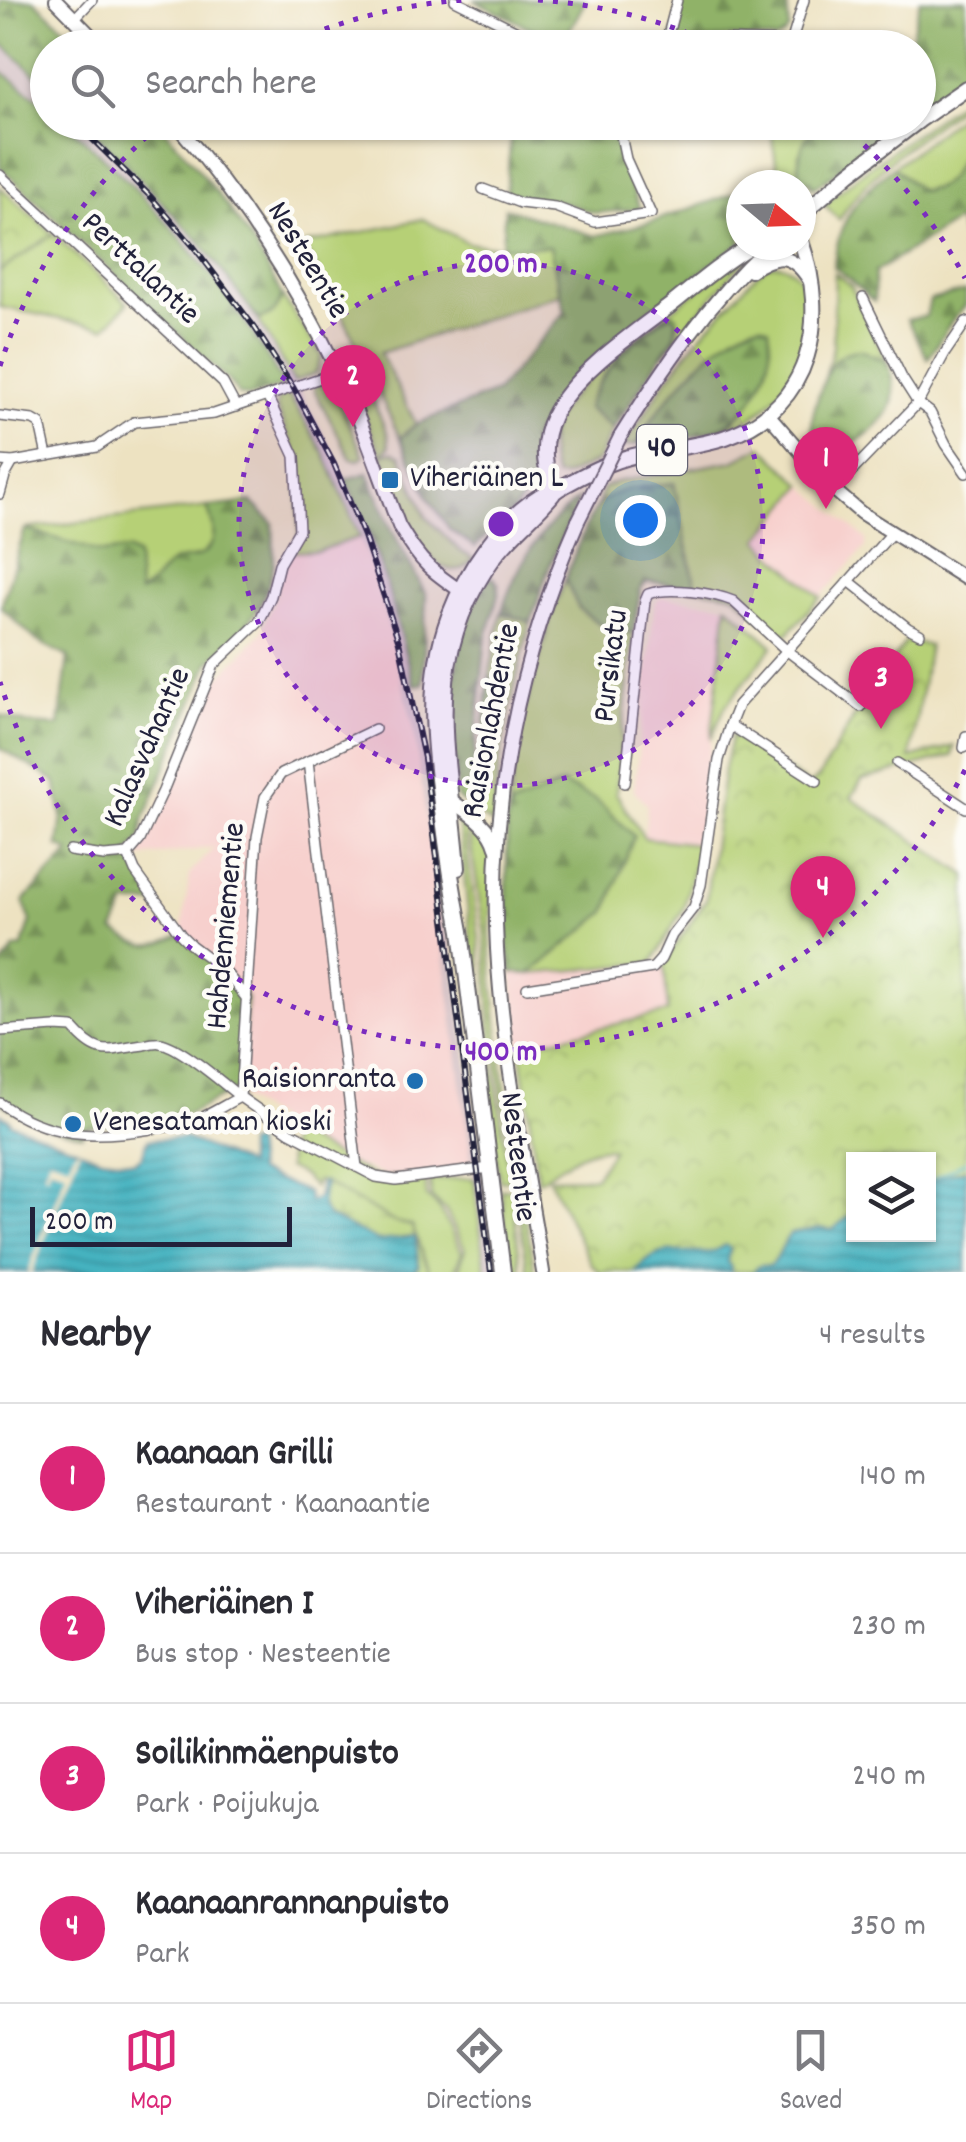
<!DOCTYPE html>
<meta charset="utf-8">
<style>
body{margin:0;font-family:Dekko,sans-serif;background:#f7f7f7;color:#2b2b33}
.controls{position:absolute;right:30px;bottom:30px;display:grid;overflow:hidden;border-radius:0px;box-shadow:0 2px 8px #0004}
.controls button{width:90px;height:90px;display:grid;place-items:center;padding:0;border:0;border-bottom:2px solid #e1e1e2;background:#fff;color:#2b2b33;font:50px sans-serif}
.compass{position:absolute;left:726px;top:170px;width:90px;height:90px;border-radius:50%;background:#fff;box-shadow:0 2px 8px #0004;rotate:109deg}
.scale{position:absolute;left:30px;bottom:25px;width:262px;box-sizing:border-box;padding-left:10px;border:5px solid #22223b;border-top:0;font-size:28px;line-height:35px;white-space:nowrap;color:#22223b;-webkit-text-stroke:8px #fdfcf7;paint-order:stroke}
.you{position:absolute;left:640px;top:520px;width:35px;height:35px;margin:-25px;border:8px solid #fff;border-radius:50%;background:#1a73e8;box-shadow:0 0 0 15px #1a73e833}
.badge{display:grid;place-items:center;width:65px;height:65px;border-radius:50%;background:#db2777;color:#fff;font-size:32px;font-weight:700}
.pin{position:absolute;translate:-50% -82px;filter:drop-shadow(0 2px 5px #0008)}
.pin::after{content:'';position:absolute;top:52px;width:35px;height:30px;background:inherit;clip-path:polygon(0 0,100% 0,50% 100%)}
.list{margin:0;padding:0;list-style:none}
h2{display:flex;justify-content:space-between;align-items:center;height:130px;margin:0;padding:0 40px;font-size:42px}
h2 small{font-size:32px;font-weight:400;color:#7c7c81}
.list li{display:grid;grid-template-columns:65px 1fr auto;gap:30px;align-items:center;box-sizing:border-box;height:150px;padding:0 40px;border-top:2px solid #e1e1e2}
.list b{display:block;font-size:38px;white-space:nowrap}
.list p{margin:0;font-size:32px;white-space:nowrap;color:#7c7c81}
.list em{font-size:32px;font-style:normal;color:#7c7c81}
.icon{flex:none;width:55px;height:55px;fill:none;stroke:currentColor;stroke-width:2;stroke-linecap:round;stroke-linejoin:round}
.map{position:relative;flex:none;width:966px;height:1272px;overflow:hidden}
.search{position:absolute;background:#fff;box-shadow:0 2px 8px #0004;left:30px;right:30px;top:30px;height:110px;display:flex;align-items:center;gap:25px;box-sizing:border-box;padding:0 35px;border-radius:55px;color:#7c7c81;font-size:38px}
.sheet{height:730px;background:#fff}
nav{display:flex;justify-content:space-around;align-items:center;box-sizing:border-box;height:140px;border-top:2px solid #e1e1e2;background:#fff;font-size:28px;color:#7c7c81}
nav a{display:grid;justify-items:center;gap:5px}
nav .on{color:#db2777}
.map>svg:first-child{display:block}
.built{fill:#f7d0cd}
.railway{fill:#d2bec3}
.green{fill:#b6d076;stroke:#6c7958;stroke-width:2.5}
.forest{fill:url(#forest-firs);stroke:#596a51;stroke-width:2.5}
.wetland{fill:url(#wetland-marsh);stroke:#6c7958;stroke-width:2.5}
.park{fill:url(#park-crowns);stroke:#6c7958;stroke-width:2.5;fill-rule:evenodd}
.water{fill:url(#water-rules);stroke:#336a7e;stroke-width:2.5}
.pier{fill:#ede2c1}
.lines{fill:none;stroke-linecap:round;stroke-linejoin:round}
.stream{stroke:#44b2c0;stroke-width:2.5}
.street-casing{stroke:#69656a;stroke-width:12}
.secondary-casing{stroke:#69656a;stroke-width:16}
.primary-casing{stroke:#69656a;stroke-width:18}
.street{stroke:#fff;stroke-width:9}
.secondary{stroke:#fff;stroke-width:12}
.primary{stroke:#fff;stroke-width:14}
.rail-casing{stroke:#22223b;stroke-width:6}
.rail{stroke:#fdfcf7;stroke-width:2.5;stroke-dasharray:8;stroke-linecap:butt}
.secondary-bridge-casing{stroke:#69656a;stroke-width:16;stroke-linecap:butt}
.secondary-bridge{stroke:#fff;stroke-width:12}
.ring{fill:none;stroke:#7b2cbf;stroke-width:5;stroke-dasharray:5 10}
.poi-dot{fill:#1f6fb2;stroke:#fdfcf7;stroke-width:4}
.labels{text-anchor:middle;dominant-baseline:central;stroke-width:9;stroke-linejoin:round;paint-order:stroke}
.shield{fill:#fdfcf7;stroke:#646373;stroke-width:2.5}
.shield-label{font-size:30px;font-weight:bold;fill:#22223b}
.street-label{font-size:32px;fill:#22223b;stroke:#fdfcf7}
.poi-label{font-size:32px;fill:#22223b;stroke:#fdfcf7;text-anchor:start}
.centre{fill:#7b2cbf;stroke:#fdfcf7;stroke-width:5}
.ring-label{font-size:30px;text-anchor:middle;font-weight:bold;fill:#7b2cbf;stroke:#fdfcf7;stroke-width:9;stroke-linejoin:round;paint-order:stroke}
</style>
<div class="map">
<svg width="966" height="1272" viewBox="0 0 966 1272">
<defs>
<pattern id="forest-firs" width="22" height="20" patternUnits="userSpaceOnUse" patternTransform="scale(2.5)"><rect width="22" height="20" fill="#90b267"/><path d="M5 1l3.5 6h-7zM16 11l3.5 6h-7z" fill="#759056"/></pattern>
<pattern id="wetland-marsh" width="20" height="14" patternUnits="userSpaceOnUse" patternTransform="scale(2.5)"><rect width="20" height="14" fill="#b6d076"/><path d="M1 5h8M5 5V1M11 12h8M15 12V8" fill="none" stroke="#9cb267"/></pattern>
<pattern id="park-crowns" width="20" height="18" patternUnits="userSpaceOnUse" patternTransform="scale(2.5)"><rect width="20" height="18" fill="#b6d076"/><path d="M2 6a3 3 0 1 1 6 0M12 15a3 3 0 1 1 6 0" fill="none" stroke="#9cb267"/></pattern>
<pattern id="water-rules" width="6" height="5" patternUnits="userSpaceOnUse" patternTransform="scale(2.5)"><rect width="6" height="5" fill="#44b2c0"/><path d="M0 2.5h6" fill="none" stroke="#38909d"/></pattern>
</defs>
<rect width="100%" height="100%" fill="#fdfcf7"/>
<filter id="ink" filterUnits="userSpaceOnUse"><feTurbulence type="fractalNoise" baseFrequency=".01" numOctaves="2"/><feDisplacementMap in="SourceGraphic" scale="20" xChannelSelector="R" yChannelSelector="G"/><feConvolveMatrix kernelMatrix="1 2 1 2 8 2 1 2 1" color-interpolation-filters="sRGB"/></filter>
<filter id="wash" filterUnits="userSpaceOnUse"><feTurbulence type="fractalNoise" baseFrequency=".0048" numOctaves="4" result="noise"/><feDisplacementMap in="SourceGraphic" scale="40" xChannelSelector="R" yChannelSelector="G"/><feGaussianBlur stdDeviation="2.25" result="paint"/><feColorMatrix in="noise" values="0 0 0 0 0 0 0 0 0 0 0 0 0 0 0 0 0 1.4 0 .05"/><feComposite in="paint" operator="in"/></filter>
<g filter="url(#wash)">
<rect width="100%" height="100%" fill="#ede2c1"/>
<g class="built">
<path d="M762,462l19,4 85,73v8l-79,87h-8l-33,-31z"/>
<path d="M360,537l18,51 36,140 58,437 -18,8 -58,7 -60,-23 -96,-60 -59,-162 9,-62 25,-26 -79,11 74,-171 51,-54 16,-40 7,-27 7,-14 27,-1z"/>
<path d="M662,597l65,8 -28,239 -55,-6 3,-33 -13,-15 21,-187z"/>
<path d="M664,962l4,50 -148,35 -8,-75 18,2z"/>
</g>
<g class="railway">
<path d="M0,42l47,43v21l-47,-36z"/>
<path d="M66,123h20l21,21 94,99 57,76 73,129 39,88 33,105 20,87 73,544h-10l-72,-544 -36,-140 -18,-51 -36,-84 -72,-122 -60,-81 -92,-97z"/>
</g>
<g class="green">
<path d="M966,97v5c-46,35 -97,68 -127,118l-15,-16 40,-33z"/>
<path d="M966,111v39l-14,28 -21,13 -12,-1 -26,-23z"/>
<path d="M849,122l1,2 -28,2 -23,28 -1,20 -21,-4 -7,-47z"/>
<path d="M423,219l45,24 34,4 48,-1 10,48 -180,59 36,71 -16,14c-31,-65 -58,-133 -98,-193z"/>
<path d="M53,234l75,69 -23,25 -105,-21v-36z"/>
<path d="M750,253l-89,104 14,-21 3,-15 -11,-5 -41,35 -39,57 26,21 -15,32 -34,16h-8c-9,-16 -9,-43 0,-60 15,-26 48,-52 70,-71 40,-33 81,-63 124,-93z"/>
<path d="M777,264c48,8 29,88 11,116 -14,23 -47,52 -75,51l22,-10 18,-96c-42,16 -95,82 -118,120l-11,1 40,-63 32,-42 60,-66 10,-9z"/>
<path d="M835,273l16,13 36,76 -12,-7 -41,7 -8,12 7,-26z"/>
<path d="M282,296l40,60 -6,17 -22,9 -36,-63c15,-3 19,-8 24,-23z"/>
<path d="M350,368l10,3 28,64 1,12 -7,7 11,-2 8,4 25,61 33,33 15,9c-3,3 -8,8 -12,10 -23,8 -49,-28 -57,-45 -7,-17 -8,-35 -16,-52 -16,-33 -29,-67 -44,-100z"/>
<path d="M317,384l15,3 32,69 -5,4 -8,-1 -35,-66 -2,-5z"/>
<path d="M289,395l35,58 36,84 -42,14 -27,1 8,-14v-77l-23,-54 3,-10z"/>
<path d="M762,446l41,39 -44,54 14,16 48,42 -34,37h-8l-45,-40 -95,-14 -23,213 28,45 55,6 -15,63 -32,56 -122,11 -18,-2 -5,-30v-120l12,-92 31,-111 28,-73 21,-44 4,-14 13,-6 117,-21z"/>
<path d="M207,507l8,19 -2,17 -12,13 -27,6 -14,12 -8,13 -14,6 -1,-38 -10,-5 -24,3 -78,-24z"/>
<path d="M727,605l46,41 -48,61 -14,32z"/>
<path d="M501,613l30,9c-18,67 -32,133 -39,202l-17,-12 8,-76h8l9,-54 -11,-6z"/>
<path d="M457,809l11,9 -2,23 13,99 3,52 28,188 -10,1 -27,-189 -2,-52z"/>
<path d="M472,822c7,4 15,14 18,23 6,15 -1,72 0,92 6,112 26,224 45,335h-7l-37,-249 -7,-95 -14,-88z"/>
<path d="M290,1132l86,45 49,-1 2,21 13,12 22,43 -8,20h-25l-17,-46 -18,-4 -69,-39 -9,-2 -2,6 -11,-11 -16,-8z"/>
<path d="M474,1178l12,94h-28l7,-23 -19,-38 -15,-14 -1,-17z"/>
<path d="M501,1189h11l9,83h-10z"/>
</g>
<g class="forest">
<path d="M0,0h34l52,47 -38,1 -1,37 -47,-43z"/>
<path d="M474,0h112l-24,44z"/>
<path d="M682,0h105l2,29 -5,6 -8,5 -47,-3 -54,9 -4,-6 8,-22z"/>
<path d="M920,0h46v78l-47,34 -1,-64 -9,-1z"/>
<path d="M0,70l47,36 1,16 18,1c85,75 163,162 218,263l-35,11 -10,-2 -12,-16 -227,-212z"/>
<path d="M86,123h73c46,53 93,109 123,173 -5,15 -9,20 -24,23l-57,-76z"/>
<path d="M512,123h99l8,33 21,53 -45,4 -34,-11 -55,-9z"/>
<path d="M852,123h52l-90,65 -16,-14c1,-21 4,-45 28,-49 9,-1 18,-1 26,-2z"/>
<path d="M966,150v102l-8,-32 -83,52 -1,29c-15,-10 -24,-24 -40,-34 3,-46 24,-72 59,-100l26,23c32,1 32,-20 47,-40z"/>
<path d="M741,191v51l-97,73 -62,54 -20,22 -22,73 -3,19 -27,32 -35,32 -25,-17 -21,-31 -29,-61 16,-14 80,-32 69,-80 -15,-66 -48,1 3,-39 90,28 53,-13z"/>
<path d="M966,291v14l-15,17 -23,37 -21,-39 19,-4 4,-16z"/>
<path d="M673,313l4,3 -2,20 -62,93 -26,-21c11,-35 54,-77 86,-95z"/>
<path d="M760,324l9,4c3,26 1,38 -11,61 -23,50 -75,48 -123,56 23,-37 81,-112 125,-121z"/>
<path d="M861,350l26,12c5,14 10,31 3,46 -10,23 -67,66 -77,21 -3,-15 6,-33 10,-46 8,-22 15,-32 38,-33z"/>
<path d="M368,473l24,57 34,65 -3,89 -9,1 -27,-100 -17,-49 -25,-57z"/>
<path d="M674,483l22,105 -49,-7 -6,7 -8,44 -19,2 -35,-25 -14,-30c7,-17 25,-71 39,-79 21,-14 46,-14 70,-17z"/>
<path d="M579,499l-31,71 -17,52 -30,-9c15,-46 38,-85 78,-114z"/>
<path d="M252,502l21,21 1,40 -6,24 -9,20 -13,18 -37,38 -66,159 -3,18 -12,14 30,50h-32l-12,27c29,17 36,20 67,4l42,34 24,30 -7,98 -8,-6 -43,23 -106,14v7l-38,-8 -45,-24v-135l15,-20 7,-1 9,-26 -8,-19 47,-50 -12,-6 4,-30 -7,-35 -55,-33v-33l29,9 30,2 9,-69 -31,-16 -36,-34 24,-78 78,24 24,-3 10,6 2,37c18,-9 21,-25 36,-32 7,-3 16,-1 24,-5 21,-10 15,-31 8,-49z"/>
<path d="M493,577l5,7v11l-13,50 -15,162 -13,-9c-7,-80 -12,-148 31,-220z"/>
<path d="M489,676l11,6c5,18 2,38 -9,54h-8z"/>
<path d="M562,784l35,16 37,36 -28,76 -76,62 -18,-2 -5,-30v-121l5,-15z"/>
</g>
<path class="wetland" d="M325,1183l69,39 18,4 17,46h-16l4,-4 -2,-30 -37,3 -49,-24c-11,-10 -7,-21 -4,-34z"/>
<g class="park">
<path d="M0,187l53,47 -53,37z"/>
<path d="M906,641l23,4 -19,113 44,-12 -2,10 -90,24 -11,18 115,77v397h-367l-8,-8 -42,-86 46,-1 18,-28c-28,-5 -52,19 -75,32l-18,-134 148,-35 -4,-50 42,-62 18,-132 8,-33 78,50 9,-8 45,-77zM854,1160h74v74h-74z"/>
</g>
<g class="water">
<path d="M0,1113l10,7v3l91,35 34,4 7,-6 6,-16 37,-2 62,27v-21l7,-1 3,29 50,20 2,10 8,-4 4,-16 4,1c-3,13 -7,24 4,34l49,24 37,-4 4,29 -6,6h-413z"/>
<path d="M966,1170v102h-213c4,-8 9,-7 16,-6 11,-7 12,-22 21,-32l30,-6 12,2 21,-17 1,21h74l1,-53 26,-9z"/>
<path d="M725,1245l5,3 -3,14 4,5v5h-97c8,-6 17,-17 27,-19 23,-6 43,8 64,-8z"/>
</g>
<path class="pier" d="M76,1149l4,1 -48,122h-4l38,-100 -16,-6 -3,8 -3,-1 5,-15 20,6z"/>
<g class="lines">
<path class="stream" d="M933,1179l33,-18"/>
</g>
</g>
<g filter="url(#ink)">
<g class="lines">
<defs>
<g id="street">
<path d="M455,0l96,48"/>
<path d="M75,18l17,-18"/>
<path d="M661,48l7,-13 9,-35"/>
<path d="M686,48l40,-8 63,2 3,-2 12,-40"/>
<path d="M0,175l223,208 13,24"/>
<path d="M483,189l37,14 35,4 40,15 56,-8 -25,-55 -8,-37"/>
<path d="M863,298l39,80 16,25 12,9 16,32 20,29"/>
<path d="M0,416l33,4 7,4 7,32"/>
<path d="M0,461l13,1 84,-15 37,-25 80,-8 124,-42"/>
<path d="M834,490l84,-87 27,-50 21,-31"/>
<path d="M0,494l5,-18 8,-14"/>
<path d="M849,581l59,47 12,6"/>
<path d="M730,725l87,56"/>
<path d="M375,729l-94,45 -16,23 -8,40 -17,260 50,35 86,45 20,3 94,-12"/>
<path d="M966,736l-2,12 2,-1"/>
<path d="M308,761l49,406"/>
<path d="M897,763l69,45"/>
<path d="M625,783l20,-182 3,-7c21,-8 65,-1 85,7l53,49 75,57"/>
<path d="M70,851l34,5 24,-2 12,-14 23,-49 51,-126 45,-43 12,-26 8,-32 20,-34 -4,-74 -28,-60"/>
<path d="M128,854l7,17 46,64 10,10 32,24 24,30"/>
<path d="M527,988l126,-20 8,-9 11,-24 22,-28 7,-22 18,-125 11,-35 8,-20 153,-171"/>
<path d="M0,1031l55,-4 18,1c28,32 36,21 71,17 4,-1 13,-3 16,-2 19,2 64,41 80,54 -16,8 -33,20 -50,25 -12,4 -26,5 -39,7 -55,9 -104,9 -151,-26"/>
</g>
<g id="secondary">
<path d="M56,0l47,48"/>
<path d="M174,122c66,75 120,159 163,248 25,50 42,104 62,156 22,38 33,46 69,70"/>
<path d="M750,271c28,-19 43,-18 61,12"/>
<path d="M767,413l67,77 27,23 105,66"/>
<path d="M620,437c43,-69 89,-136 149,-192"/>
<path d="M448,798c19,14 42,26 48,49"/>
<path d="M543,1272c-17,-107 -40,-214 -46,-323 -8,-147 22,-293 81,-428"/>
</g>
<g id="primary">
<path d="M918,121l48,-33"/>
<path d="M801,215l49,-42 67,-51"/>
<path d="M557,490c-16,-20 -15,-51 -4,-74 20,-42 81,-83 118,-111 26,-21 52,-43 81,-60"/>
<path d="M458,868c-9,-116 -39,-209 37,-312 17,-23 40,-40 58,-62"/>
<path d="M503,1272l-42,-341c-8,-40 -14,-80 -19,-120 -9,-67 -17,-131 7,-195 17,-45 49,-94 91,-120 6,-4 14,-5 20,-8 25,-14 49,-27 77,-33 29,-7 61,-8 89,-18 88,-31 102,-118 75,-196"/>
</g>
</defs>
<use href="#street" class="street-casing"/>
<use href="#secondary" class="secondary-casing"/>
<use href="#primary" class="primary-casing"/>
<use href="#street" class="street"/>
<use href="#secondary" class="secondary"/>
<use href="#primary" class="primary"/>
<defs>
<path id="rail" d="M75,122l76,75 43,50 61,81 38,59 41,77 30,72 35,106 25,116 67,514"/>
</defs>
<use href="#rail" class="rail-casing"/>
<use href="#rail" class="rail"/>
<defs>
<path id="secondary-bridge" d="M578,521l42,-84"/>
</defs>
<use href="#secondary-bridge" class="secondary-bridge-casing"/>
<use href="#secondary-bridge" class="secondary-bridge"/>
</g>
</g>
<circle cx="501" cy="524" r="262" fill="#7b2cbf" fill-opacity=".12"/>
<g class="ring">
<circle cx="501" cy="524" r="262"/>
<path d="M965 770A525 525 0 0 1 0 682M0 366A525 525 0 0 1 160 125M283 46A525 525 0 0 1 464 0M538 0A525 525 0 0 1 719 46M842 125A525 525 0 0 1 965 278"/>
</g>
<g class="poi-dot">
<rect x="380" y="470" width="20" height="20" rx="5"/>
<circle cx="415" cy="1081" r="10"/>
<circle cx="73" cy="1124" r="10"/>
</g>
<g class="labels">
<rect class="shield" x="637" y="425" width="50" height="50" rx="8"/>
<g class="shield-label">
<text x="662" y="450">40</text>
</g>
<g class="street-label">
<text transform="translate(306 261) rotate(59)">Nesteentie</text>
<text transform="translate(139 270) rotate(43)">Perttalantie</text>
<text transform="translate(613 666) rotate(-83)">Pursikatu</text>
<text transform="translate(493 721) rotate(-79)">Raisionlahdentie</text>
<text transform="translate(149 748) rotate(-66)">Kalasvahantie</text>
<text transform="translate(228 926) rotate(-85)">Hahdenniementie</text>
<text transform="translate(516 1157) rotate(83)">Nesteentie</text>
</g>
<g class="poi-label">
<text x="410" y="480">Viheriäinen L</text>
<text x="395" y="1081" text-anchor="end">Raisionranta</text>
<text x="93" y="1124">Venesataman kioski</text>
</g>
</g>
<circle cx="501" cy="524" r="15" class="centre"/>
<g class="ring-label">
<text x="501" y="272">200 m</text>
<text x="501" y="1060">400 m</text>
</g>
</svg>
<div class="controls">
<button><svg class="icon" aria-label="layers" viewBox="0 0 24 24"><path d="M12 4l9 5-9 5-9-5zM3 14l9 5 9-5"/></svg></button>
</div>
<svg class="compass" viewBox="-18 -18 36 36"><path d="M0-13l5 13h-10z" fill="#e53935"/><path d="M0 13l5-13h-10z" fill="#7c7c81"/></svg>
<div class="scale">200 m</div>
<div class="you"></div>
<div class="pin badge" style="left:826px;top:509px">1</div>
<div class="pin badge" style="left:353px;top:427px">2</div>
<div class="pin badge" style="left:881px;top:729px">3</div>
<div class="pin badge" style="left:823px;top:938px">4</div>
<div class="search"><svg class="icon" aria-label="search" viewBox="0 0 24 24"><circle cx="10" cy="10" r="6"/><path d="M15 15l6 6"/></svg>Search here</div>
</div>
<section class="sheet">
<h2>Nearby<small>4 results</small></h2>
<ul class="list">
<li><span class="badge">1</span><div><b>Kaanaan Grilli</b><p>Restaurant · Kaanaantie</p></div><em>140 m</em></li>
<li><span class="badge">2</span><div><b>Viheriäinen I</b><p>Bus stop · Nesteentie</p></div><em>230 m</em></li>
<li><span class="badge">3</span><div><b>Soilikinmäenpuisto</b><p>Park · Poijukuja</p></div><em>240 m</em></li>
<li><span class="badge">4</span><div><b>Kaanaanrannanpuisto</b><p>Park</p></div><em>350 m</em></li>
</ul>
</section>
<nav>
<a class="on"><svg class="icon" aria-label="map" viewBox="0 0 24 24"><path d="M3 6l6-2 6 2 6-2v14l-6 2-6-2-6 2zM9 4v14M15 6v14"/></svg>Map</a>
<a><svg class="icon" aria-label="directions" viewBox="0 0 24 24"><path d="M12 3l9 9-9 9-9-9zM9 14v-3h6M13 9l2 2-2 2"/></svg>Directions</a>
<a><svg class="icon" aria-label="saved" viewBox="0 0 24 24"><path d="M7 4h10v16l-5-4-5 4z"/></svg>Saved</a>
</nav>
